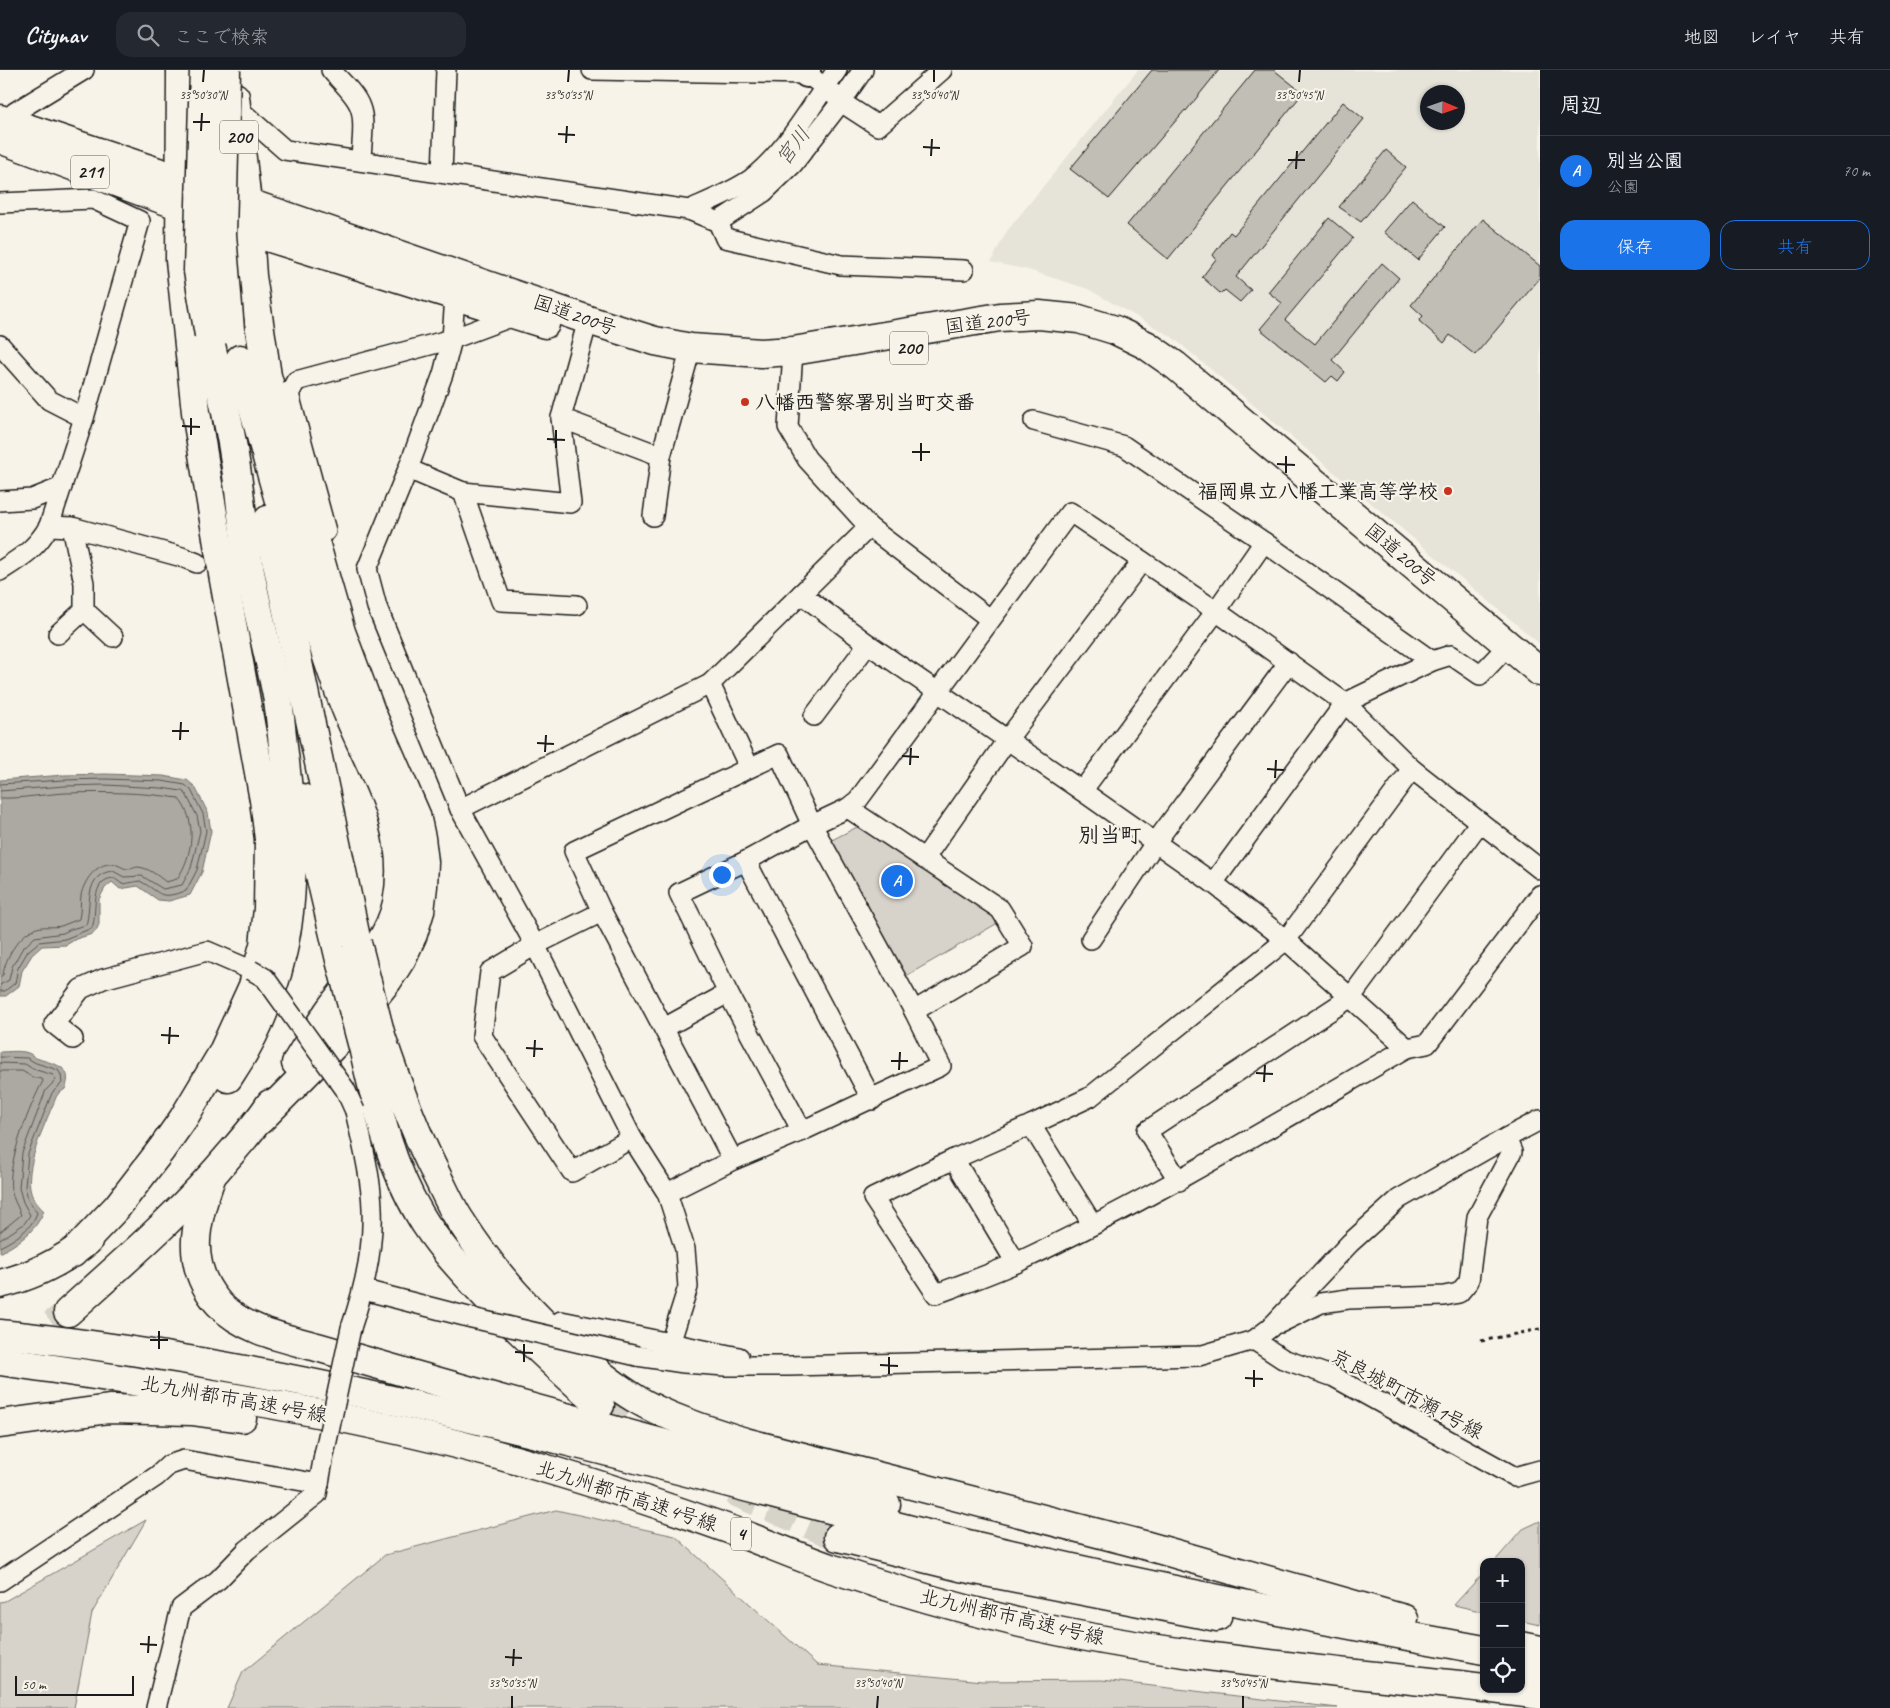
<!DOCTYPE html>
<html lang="ja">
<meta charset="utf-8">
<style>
body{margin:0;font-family:Caveat,"Klee One",sans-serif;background:#242831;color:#f1f3f6}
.controls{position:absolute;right:15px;bottom:15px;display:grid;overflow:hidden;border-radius:10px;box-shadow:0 1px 4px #0004}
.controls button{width:45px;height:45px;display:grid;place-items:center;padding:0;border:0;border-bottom:1px solid #363941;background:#171b24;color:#f1f3f6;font:25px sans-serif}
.compass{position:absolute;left:1420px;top:15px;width:45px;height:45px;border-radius:50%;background:#171b24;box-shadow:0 1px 4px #0004;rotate:92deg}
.scale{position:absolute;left:15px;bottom:12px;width:119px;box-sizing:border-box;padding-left:5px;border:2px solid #1c1c1c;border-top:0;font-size:14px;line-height:18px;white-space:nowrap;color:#1c1c1c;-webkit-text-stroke:4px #f7f3e8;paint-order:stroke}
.you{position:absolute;left:721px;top:804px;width:18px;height:18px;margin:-12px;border:4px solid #fff;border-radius:50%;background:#1a73e8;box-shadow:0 0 0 8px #1a73e833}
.badge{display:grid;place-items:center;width:32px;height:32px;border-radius:50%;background:#1a73e8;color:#fff;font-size:16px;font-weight:700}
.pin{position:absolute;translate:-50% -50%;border:2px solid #fff;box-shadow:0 1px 5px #0006}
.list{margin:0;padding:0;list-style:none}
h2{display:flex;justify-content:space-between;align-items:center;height:65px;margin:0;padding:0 20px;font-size:21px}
h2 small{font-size:16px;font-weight:400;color:#9ea1a6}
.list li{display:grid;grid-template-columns:32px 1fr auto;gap:15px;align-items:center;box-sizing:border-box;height:70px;padding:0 20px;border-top:1px solid #363941}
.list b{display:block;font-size:19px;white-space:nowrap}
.list p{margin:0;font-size:16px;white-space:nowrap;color:#9ea1a6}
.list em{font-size:16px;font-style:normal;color:#9ea1a6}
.actions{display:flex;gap:10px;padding:15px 20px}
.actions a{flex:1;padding:11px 0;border:1px solid #1a73e8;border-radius:15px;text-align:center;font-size:18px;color:#1a73e8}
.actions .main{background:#1a73e8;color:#fff}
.icon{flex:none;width:28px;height:28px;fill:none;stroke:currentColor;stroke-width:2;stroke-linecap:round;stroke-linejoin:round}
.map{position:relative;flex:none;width:1540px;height:1638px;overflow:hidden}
header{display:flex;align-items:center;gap:30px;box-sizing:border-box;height:70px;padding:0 25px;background:#171b24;border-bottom:1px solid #363941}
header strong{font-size:24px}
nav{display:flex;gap:28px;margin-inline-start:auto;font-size:18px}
.search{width:350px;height:45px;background:#242831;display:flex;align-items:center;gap:12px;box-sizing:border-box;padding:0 18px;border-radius:15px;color:#9ea1a6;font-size:19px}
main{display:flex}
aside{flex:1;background:#171b24}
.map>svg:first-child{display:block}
.built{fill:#e6e3d9;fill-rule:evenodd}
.green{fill:#d7d3cb;stroke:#7a7874}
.water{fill:#aca9a2;stroke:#72716c}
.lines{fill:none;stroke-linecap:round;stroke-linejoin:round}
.shore{stroke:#565452;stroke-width:1}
.river{stroke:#aca9a2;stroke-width:29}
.building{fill:#c0beb5;stroke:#1c1c1c}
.highway-tunnel{stroke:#d6d3c9;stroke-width:28;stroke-dasharray:28 14;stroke-linecap:butt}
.street-casing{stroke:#1c1c1c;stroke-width:22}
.secondary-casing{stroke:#1c1c1c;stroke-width:30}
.highway-casing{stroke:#1c1c1c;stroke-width:31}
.path{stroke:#1c1c1c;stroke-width:3;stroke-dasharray:4 4;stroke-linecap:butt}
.street{stroke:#f7f3e8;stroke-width:19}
.secondary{stroke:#f7f3e8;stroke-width:26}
.highway{stroke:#f7f3e8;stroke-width:28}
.street-bridge-casing{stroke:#1c1c1c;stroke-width:22;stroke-linecap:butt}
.highway-bridge-casing{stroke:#1c1c1c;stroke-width:31;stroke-linecap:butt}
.street-bridge{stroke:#f7f3e8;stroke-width:19}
.highway-bridge{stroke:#f7f3e8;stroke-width:28}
.ticks{fill:none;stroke:#1c1c1c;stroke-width:2}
.poi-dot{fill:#c8321e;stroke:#f7f3e8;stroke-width:2}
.labels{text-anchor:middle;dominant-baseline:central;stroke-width:4.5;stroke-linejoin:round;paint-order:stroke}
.shield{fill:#f7f3e8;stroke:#5e5c59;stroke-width:1}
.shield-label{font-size:19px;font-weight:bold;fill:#1c1c1c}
.street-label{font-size:20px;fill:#1c1c1c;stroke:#f7f3e8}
.poi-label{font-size:20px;font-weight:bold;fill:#1c1c1c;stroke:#f7f3e8;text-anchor:start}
.water-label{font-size:21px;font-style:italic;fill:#565452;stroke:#f7f3e8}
.neighbourhood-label{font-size:21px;font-weight:bold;fill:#1c1c1c;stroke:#f7f3e8}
.ticks-label{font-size:12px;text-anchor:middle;fill:#1c1c1c;stroke:#f7f3e8;stroke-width:4.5;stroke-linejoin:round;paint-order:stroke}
</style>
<header>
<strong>Citynav</strong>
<div class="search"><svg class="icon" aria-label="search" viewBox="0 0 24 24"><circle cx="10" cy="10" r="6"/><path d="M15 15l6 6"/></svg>ここで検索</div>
<nav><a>地図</a><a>レイヤ</a><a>共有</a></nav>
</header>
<main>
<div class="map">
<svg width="1540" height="1638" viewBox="0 0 1540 1638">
<rect width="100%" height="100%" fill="#f7f3e8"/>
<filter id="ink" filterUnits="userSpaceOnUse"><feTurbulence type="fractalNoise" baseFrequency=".02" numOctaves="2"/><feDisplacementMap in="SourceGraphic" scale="10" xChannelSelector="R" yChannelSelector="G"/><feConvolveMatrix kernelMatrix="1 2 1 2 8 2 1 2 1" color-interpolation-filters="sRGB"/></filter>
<g filter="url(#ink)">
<path class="built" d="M1138,0h402v574l-368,-307 -84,-48 -60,-19 -37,-8 16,-31zM1428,22h30v30h-30z"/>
<g class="green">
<path d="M859,756l144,94 -97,56 -76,-135z"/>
<path d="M556,1440l119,26 142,129 165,16 120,-1 236,28h-1111l16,-36 142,-117z"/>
<path d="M146,1450l-54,93 -18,95h-74v-106l5,-1z"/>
<path d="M1540,1451v104l-19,-4v-59h-27l29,-33z"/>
<path d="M1484,1502v40l-30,-7z"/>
</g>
<g class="water">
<path d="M106,704l57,2 24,4 8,7 13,26 3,18 -9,41 -12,23 -21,6 -11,-1 -20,-14 -18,3 -8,-7 -7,6 -6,11v25l-3,7 -4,3 -16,5 -10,6 -24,1 -10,9 -10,16 -3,15 -13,10h-6v-216l64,-5z"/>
<path d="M0,982c8,0 20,-2 28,1 4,1 6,5 11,6 14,5 36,7 26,30l-8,6c-10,25 -31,66 -27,93 1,9 7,16 14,23 -9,21 -24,31 -44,42z"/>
</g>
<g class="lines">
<g class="shore">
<path d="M0,714l64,-4 41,-1 57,2 23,4 6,5 12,24 3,17 -9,39 -11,21c-29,9 -22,3 -46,-10l-18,3 -8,-6c-25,1 -16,35 -22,50l-27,11 -26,3 -11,9 -10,17 -3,15 -10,8h-5"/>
<path d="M0,721l65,-5 40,-1 56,3 21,3 4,3 11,22 3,15 -9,37 -9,17 -19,4 -21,-13 -18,1 -11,-6c-30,3 -21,35 -27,54l-15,4 -8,4 -28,4 -13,12 -10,18 -3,13 -9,5"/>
<path d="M0,728c22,1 44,-4 66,-5 37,-1 76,-1 112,5 20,22 15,58 -1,81l-11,3c-8,-6 -17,-14 -28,-15 -3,0 -8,3 -11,2 -5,-1 -9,-5 -15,-5 -16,-1 -28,17 -31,31 -1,8 0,16 -2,24 -6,2 -12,5 -18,7 -8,2 -18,-1 -27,3 -16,7 -29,29 -31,46l-3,2"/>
<path d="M0,987l27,1 9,5 22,7 3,5 1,8 -10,10 -24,61 -3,33 3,12 9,14c-6,17 -22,26 -37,34"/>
<path d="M0,993l25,1 8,5 20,6 3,5 -10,10 -24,63 -3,35 4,14 7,13 -6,9 -24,16"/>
<path d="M0,1001h22l10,6 10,2 1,2c-13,24 -36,81 -32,109 2,9 7,17 10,25l-21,17"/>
</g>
<path class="river" d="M797,72l52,-72"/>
</g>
<g class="building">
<path d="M1152,0h67l-33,41 -1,-1 -76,89 -39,-30z"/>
<path d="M1255,0h19l29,23 -135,166 -41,-34z"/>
<path d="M1343,32l21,17 -128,158 15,13 -11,12 -15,-12 -4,4 -19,-17 14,-18 -3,-4 17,-23 4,3z"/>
<path d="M1386,80l20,17 -45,55 -22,-15z"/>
<path d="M1412,129l33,28 -27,33 -34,-28z"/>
<path d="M1329,148l24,20 -68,82 30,24 67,-81 17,15 -67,82 13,12 -7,9 -6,-5 -6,6 -66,-53 22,-26 -14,-11z"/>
<path d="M1483,149l57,47v12l-65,77 -25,-20 -6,8 -25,-22 4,-5 -12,-11z"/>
</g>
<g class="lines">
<g class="highway-tunnel">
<path d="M20,1280l48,-38"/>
<path d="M600,1335l47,33"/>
<path d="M732,1421l106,46"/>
</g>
<defs>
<g id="street">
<path d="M331,0c9,11 24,23 29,37 6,15 1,38 1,54"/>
<path d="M592,0l215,4 32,24 2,4 37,24 64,-56"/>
<path d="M235,36l50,44 404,60 29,12 7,16 116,27 123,5"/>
<path d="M7,52l8,-10 69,-42"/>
<path d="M442,103l4,-103"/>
<path d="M0,133l93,-4 47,22 -56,197 -35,108c-13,23 -27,31 -49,45"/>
<path d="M689,140c20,-9 43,-18 62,-31 36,-28 59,-72 86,-109"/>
<path d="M718,152l46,-30 29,-28 48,-62 22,-32"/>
<path d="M455,226l-3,43 -9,35 -35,95 -41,100 10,38 83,202 75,136 97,193 35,55 18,56 3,38 -18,57"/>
<path d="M0,275l49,55 35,18"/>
<path d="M793,281l-5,76 19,32 62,68 121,92"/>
<path d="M561,348l27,-98"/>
<path d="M1034,351l90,25 140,96 -48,69 -134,180"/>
<path d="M661,386l30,-108"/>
<path d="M408,399l55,23 38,109 76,4"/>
<path d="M463,422l108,11 -10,-85 100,38 -8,60"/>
<path d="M0,431l32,-2 30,-12"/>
<path d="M49,456l23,1 110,30 15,6"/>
<path d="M326,461l-37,-137 7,-13 156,-42 64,-24 1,-3"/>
<path d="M1264,472l168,119"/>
<path d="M801,524l67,50 214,147 131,92 73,57 121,108"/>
<path d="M84,540l29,27"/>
<path d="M58,564l26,-24v-27l-12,-56"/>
<path d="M710,614l39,83"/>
<path d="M814,646l54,-72"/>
<path d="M1412,699l-126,171 -196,157 -59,28 -77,34 -81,39 63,96c27,-10 55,-20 82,-32 134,-63 261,-140 389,-214l20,-4 113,-149"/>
<path d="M848,738l10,-8 212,-288 146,99 129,92 67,66 128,100"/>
<path d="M460,739l250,-125 159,-157"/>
<path d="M924,789l83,-119 135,-179"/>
<path d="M746,791l126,239"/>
<path d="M1213,813l132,-180 87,-42 19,-6 29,20 18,-19"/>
<path d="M602,842l-67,33 -45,27 -8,64 90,136 60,-34"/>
<path d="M1091,869l64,-96 134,-181"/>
<path d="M664,958l64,-35"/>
<path d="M73,969l-19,-15 27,-35 22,-10 104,-28 44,19"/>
<path d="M1031,1055l62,100"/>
<path d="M802,1061l-74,-138 -49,-100 67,-32 66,-36 36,-17 152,101 23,37 -109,65"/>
<path d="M954,1089l62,104"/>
<path d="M1179,1111l-32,-50 204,-134 129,-175"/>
<path d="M667,1123l66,-33 69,-29 139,-65 -27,-55 -102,-186 -33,-71 -205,97 28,61 131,248"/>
<path d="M364,1220l108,28"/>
<path d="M561,1251l178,36"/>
<path d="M1280,1253l41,-20 27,-4 96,-3 15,-3 10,-12 8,-64 35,-65 -6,-14"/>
<path d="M351,1258c13,-38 23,-79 21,-120 -1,-32 -10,-65 -17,-97"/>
<path d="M1254,1270l29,19 51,18 181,100 25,-7"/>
<path d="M637,1286l47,7 41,3h64l410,-10 55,-16 16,-12 80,-85 49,-44 107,-61 34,-18"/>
<path d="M0,1511l157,-105 12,-11 15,-5 135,24"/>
<path d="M156,1638l25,-100 37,-28 29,-30 70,-56 7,-39"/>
</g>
<path id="secondary" d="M807,4v-4"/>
<g id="highway">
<path d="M235,27l12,106 5,73 15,100 74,256 30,80 45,103 5,23 3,24 -1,24 -3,25 -7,23 -11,24 -14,22 -43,54 -85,86"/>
<path d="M0,49l179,60 409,141 67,21 36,7 70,5 32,-2 207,-34 39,-2 40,4 36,11 31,15 30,21 364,306"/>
<path d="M0,69l248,92 297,93"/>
<path d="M209,265c8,40 19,80 25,120 7,41 9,82 17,122 8,41 19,82 27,124 3,20 4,40 7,61 14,117 11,215 -57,316"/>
<path d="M240,289c25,92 50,185 80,276 9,29 19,58 31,86 26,60 60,113 46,182 -9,42 -45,75 -69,109 -11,17 -22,34 -32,51"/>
<path d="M268,450l89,423"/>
<path d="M302,728l38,162"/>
<path d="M381,966c16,48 33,95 56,140 8,16 15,33 25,47 28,44 62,83 100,118 23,21 47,42 74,58 34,20 72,31 109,43l399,103 260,74"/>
<path d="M364,981c13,56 26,114 56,164 17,29 40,53 62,77 37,40 77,77 118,113"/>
<path d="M211,1108c-16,44 -27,87 8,126 24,26 65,34 98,43 24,7 48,14 73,21 165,48 331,90 496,136"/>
<path d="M73,1183l44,-46 44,-57 22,-31 39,-65 31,-68 11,-41 4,-36 1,-70 -5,-39 -40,-220 -28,-168 -16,-152 1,-190"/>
<path d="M0,1214c33,-8 61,-22 88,-43"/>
<path d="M68,1242c58,-52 114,-100 164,-160 14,-16 27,-31 38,-48"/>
<path d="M0,1264c319,33 629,125 939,203 179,44 363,80 545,113"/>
<path d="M0,1291c178,26 360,53 533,104 69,20 137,43 204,67 31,12 62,25 93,36 62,21 127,40 191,55 150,35 310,47 463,65"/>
<path d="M0,1354l109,-15 83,2 50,7"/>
<path d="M838,1467l122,30 257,50"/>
<path d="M1521,1576l19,4"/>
<path d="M1521,1601l19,4"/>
<path d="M1493,1619l47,6"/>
</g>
</defs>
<use href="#street" class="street-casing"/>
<use href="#secondary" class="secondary-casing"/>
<use href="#highway" class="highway-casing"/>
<path class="path" d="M1481,1271l59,-12"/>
<use href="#street" class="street"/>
<use href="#secondary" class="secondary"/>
<use href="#highway" class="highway"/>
<defs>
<g id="street-bridge">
<path d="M251,900l14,8 80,111 10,22"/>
<path d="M472,1248l165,38"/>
<path d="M324,1385l27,-127"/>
</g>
<g id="highway-bridge">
<path d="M204,0l-6,201 11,64"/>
<path d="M226,0l-4,165 8,95"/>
<path d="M357,873l24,93"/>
<path d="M340,890l24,91"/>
</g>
</defs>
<use href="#street-bridge" class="street-bridge-casing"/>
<use href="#highway-bridge" class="highway-bridge-casing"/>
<use href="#street-bridge" class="street-bridge"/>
<use href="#highway-bridge" class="highway-bridge"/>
</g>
</g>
<path class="ticks" d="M203,12l1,-12M568,12l1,-12M934,12v-12M1299,12l1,-12M193,52h17M201,61l1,-18M558,64l17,1M566,73l1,-17M923,77l17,1M931,86l1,-17M1288,90h17M1296,99l1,-18M182,356l18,1M191,365v-17M547,369l18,1M556,378v-18M912,382h18M921,391v-18M1277,394l18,1M1286,403v-17M172,661h17M180,670l1,-18M537,673l17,1M545,682l1,-17M902,686l17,1M910,695l1,-17M1267,699l17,1M1275,708l1,-18M161,965l18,1M169,974l1,-17M526,978l17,1M534,987l1,-17M891,991h17M899,1000l1,-18M1256,1003l17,1M1264,1012l1,-17M150,1270h18M159,1279v-18M515,1282l18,1M524,1292v-18M880,1295l18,1M889,1304v-17M1245,1308l18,1M1254,1317v-17M140,1574l17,1M148,1583l1,-17M505,1587l17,1M513,1596l1,-17M512,1638v-12M877,1638l1,-12M1243,1638v-12"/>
<g class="poi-dot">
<circle cx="745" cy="332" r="5"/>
<circle cx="1448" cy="421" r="5"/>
</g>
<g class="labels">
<g class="shield">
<rect x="220" y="50.5" width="38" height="33" rx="4"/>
<rect x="71" y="85.5" width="38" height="33" rx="4"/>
<rect x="890" y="261.5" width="38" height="33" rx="4"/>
<rect x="731" y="1447.5" width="20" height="33" rx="4"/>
</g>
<g class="shield-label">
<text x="239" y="67">200</text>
<text x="90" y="102">211</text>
<text x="909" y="278">200</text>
<text x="741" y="1464">4</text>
</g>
<g class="street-label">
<text transform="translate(575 245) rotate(19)">国道200号</text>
<text transform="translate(988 252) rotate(-7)">国道200号</text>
<text transform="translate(1401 485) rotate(40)">国道200号</text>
<text transform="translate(1407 1324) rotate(28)">京良城町市瀬1号線</text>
<text transform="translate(234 1329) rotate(10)">北九州都市高速4号線</text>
<text transform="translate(627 1426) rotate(18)">北九州都市高速4号線</text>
<text transform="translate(1012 1547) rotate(13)">北九州都市高速4号線</text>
</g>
<g class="poi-label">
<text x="755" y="332">八幡西警察署別当町交番</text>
<text x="1438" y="421" text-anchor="end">福岡県立八幡工業高等学校</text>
</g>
<g class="water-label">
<text transform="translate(793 76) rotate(-53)">宮川</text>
</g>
<g class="neighbourhood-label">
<text x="1110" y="765">別当町</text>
</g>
</g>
<g class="ticks-label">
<text x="203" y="29">33°50'30"N</text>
<text x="568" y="29">33°50'35"N</text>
<text x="934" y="29">33°50'40"N</text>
<text x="1299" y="29">33°50'45"N</text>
<text x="512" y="1617">33°50'35"N</text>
<text x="878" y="1617">33°50'40"N</text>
<text x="1243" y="1617">33°50'45"N</text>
</g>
</svg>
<div class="controls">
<button>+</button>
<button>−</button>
<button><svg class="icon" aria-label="locate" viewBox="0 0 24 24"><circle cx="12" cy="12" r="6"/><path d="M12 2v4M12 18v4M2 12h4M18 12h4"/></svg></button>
</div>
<svg class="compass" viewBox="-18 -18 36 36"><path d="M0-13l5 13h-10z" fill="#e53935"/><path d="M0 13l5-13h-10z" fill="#9ea1a6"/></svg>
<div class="scale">50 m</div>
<div class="you"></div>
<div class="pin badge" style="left:897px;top:811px">A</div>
</div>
<aside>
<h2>周辺<small></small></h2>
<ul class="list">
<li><span class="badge">A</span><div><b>別当公園</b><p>公園</p></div><em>70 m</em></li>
</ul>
<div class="actions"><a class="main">保存</a><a>共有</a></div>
</aside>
</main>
